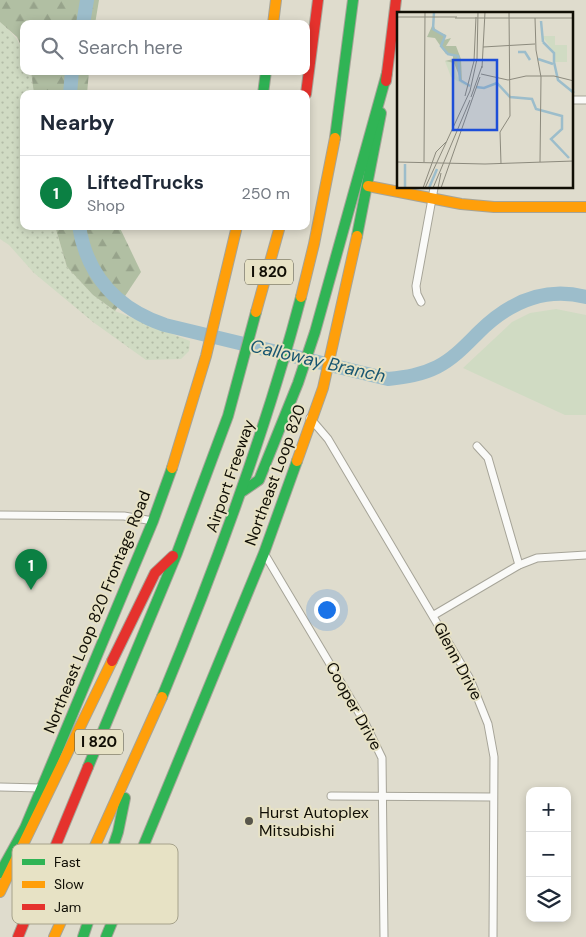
<!DOCTYPE html>
<meta charset="utf-8">
<style>
body{margin:0;font-family:"DM Sans",sans-serif;background:#f2f2f3;color:#1f2937}
.controls{position:absolute;right:15px;bottom:15px;display:grid;overflow:hidden;border-radius:10px;box-shadow:0 2px 8px #0003}
.controls button{width:45px;height:45px;display:grid;place-items:center;padding:0;border:0;border-bottom:1px solid #e0e1e3;background:#fff;color:#1f2937;font:25px sans-serif}
.you{position:absolute;left:326px;top:609px;width:18px;height:18px;margin:-12px;border:4px solid #fff;border-radius:50%;background:#1a73e8;box-shadow:0 0 0 8px #1a73e833}
.badge{display:grid;place-items:center;width:32px;height:32px;border-radius:50%;background:#0b8043;color:#fff;font-size:16px;font-weight:700}
.pin{position:absolute;translate:-50% -41px;filter:drop-shadow(0 1px 2px #0008)}
.pin::after{content:'';position:absolute;top:26px;width:18px;height:15px;background:inherit;clip-path:polygon(0 0,100% 0,50% 100%)}
.list{margin:0;padding:0;list-style:none}
h2{display:flex;justify-content:space-between;align-items:center;height:65px;margin:0;padding:0 20px;font-size:21px}
h2 small{font-size:16px;font-weight:400;color:#747a83}
.list li{display:grid;grid-template-columns:32px 1fr auto;gap:15px;align-items:center;box-sizing:border-box;height:75px;padding:0 20px;border-top:1px solid #e0e1e3}
.list b{display:block;font-size:19px;white-space:nowrap}
.list p{margin:0;font-size:16px;white-space:nowrap;color:#747a83}
.list em{font-size:16px;font-style:normal;color:#747a83}
.icon{flex:none;width:28px;height:28px;fill:none;stroke:currentColor;stroke-width:2;stroke-linecap:round;stroke-linejoin:round}
.map{position:relative;flex:none;width:586px;height:937px;overflow:hidden}
.search{position:absolute;background:#fff;box-shadow:0 2px 8px #0003;left:20px;top:20px;width:290px;height:55px;display:flex;align-items:center;gap:12px;box-sizing:border-box;padding:0 18px;border-radius:10px;color:#747a83;font-size:19px}
.panel{position:absolute;background:#fff;box-shadow:0 2px 8px #0003;left:20px;top:90px;width:290px;height:140px;border-radius:10px}
.map>svg:first-child{display:block}
.grass{fill:url(#grass-dots)}
.forest{fill:url(#forest-firs)}
.park{fill:#d0dbc3}
.lines{fill:none;stroke-linecap:round;stroke-linejoin:round}
.river{stroke:#9cbdcb;stroke-width:14}
.street-casing{stroke:#a6a498;stroke-width:9}
.fast-casing{stroke:#a6a498;stroke-width:12}
.slow-casing{stroke:#a6a498;stroke-width:12}
.jam-casing{stroke:#a6a498;stroke-width:12}
.street{stroke:#fafaf8;stroke-width:7}
.fast{stroke:#30b455;stroke-width:10}
.slow{stroke:#ff9f0a;stroke-width:10}
.jam{stroke:#e5322d;stroke-width:10}
.poi-dot{fill:#58564b;stroke:#e7e2c5;stroke-width:2}
.labels{text-anchor:middle;dominant-baseline:central;stroke-width:4;stroke-linejoin:round;paint-order:stroke}
.shield{fill:#e7e2c5;stroke:#504e3f;stroke-width:1}
.shield-label{font-size:15px;font-weight:bold;fill:#100e05}
.street-label{font-size:16px;fill:#100e05;stroke:#e7e2c5}
.poi-label{font-size:16px;fill:#100e05;stroke:#e7e2c5;text-anchor:start}
.water-label{font-size:18px;font-style:italic;fill:#195772;stroke:#e7e2c5}
.inset-river{fill:none;stroke:#9cbdcb;stroke-width:2.5}
.inset-road{fill:none;stroke:#8c8a7d;stroke-width:1}
.view{fill:#1d4ed8;fill-opacity:0.15;stroke:#1d4ed8;stroke-width:2.5}
.inset-edge{fill:none;stroke:#100e05;stroke-width:2.5}
.key{fill:#e7e2c5;stroke:#a6a28b;stroke-width:1}
.key-label{font-size:14px;fill:#100e05}
</style>
<div class="map">
<svg width="586" height="937" viewBox="0 0 586 937">
<defs>
<pattern id="grass-dots" width="8" height="8" patternUnits="userSpaceOnUse" patternTransform="scale(1.25)"><rect width="8" height="8" fill="#d0dbc3"/><path d="M2 2h.1M6 6h.1" fill="none" stroke="#b2bba6" stroke-width="1.8" stroke-linecap="round"/></pattern>
<pattern id="forest-firs" width="22" height="20" patternUnits="userSpaceOnUse" patternTransform="scale(1.25)"><rect width="22" height="20" fill="#b1bfa3"/><path d="M5 1l3.5 6h-7zM16 11l3.5 6h-7z" fill="#97a38b"/></pattern>
</defs>
<rect width="100%" height="100%" fill="#dfdccd"/>
<path class="grass" d="M0,22c19,17 24,23 24,49h7l3,23h-10v132h31l12,41 26,28 22,16 75,30 -1,10 -8,8 -35,1 -53,-38 -59,-49 -25,-28 -9,-6z"/>
<g class="forest">
<path d="M0,0h99l-4,24h-71v28l-7,-15 -17,-15z"/>
<path d="M31,71h58l-2,23h-53z"/>
<path d="M55,226h64l22,46 -26,39 -22,-16 -26,-28z"/>
</g>
<path class="park" d="M556,309l30,6v100h-21l-102,-47 49,-46 18,-9z"/>
<g class="lines">
<g class="river">
<path d="M83,24l4,-24"/>
<path d="M70,94l2,-23"/>
<path d="M79,226c8,50 39,83 86,99l223,54c18,-2 33,-4 49,-12 16,-8 29,-22 41,-34 30,-30 66,-47 108,-36"/>
</g>
<defs>
<g id="street">
<path d="M572,100h14"/>
<path d="M421,302l-4,-8 -1,-8 18,-98"/>
<path d="M310,418l18,21 142,240 18,45 6,33 -1,180"/>
<path d="M477,446l11,12 31,107"/>
<path d="M0,515l124,1 29,5"/>
<path d="M264,553l101,170 17,35 2,179"/>
<path d="M434,615l85,-50 18,-7 49,-3"/>
<path d="M0,787l41,1"/>
<path d="M331,796l162,1"/>
</g>
<g id="fast">
<path d="M263,94l3,-23"/>
<path d="M335,138l18,-138"/>
<path d="M357,236l24,-123"/>
<path d="M243,491l16,-11 39,-97 17,-51 72,-259"/>
<path d="M162,697c54,-131 103,-263 139,-400"/>
<path d="M88,767l89,-214 51,-137 28,-104"/>
<path d="M0,873l25,-45 128,-307 19,-53"/>
<path d="M83,937l35,-105 7,-34"/>
<path d="M106,937l158,-384 33,-92"/>
</g>
<g id="slow">
<path d="M273,24l3,-24"/>
<path d="M368,186l93,18 33,3h92"/>
<path d="M301,297l13,-53 21,-106"/>
<path d="M256,312l24,-86"/>
<path d="M297,461l26,-73 34,-152"/>
<path d="M172,468l34,-112 31,-130"/>
<path d="M0,892l112,-231"/>
<path d="M54,937l108,-240"/>
</g>
<g id="jam">
<path d="M386,81l10,-81"/>
<path d="M306,94l12,-94"/>
<path d="M112,661l43,-88 18,-17"/>
<path d="M18,937l70,-170"/>
</g>
</defs>
<use href="#street" class="street-casing"/>
<use href="#fast" class="fast-casing"/>
<use href="#slow" class="slow-casing"/>
<use href="#jam" class="jam-casing"/>
<use href="#street" class="street"/>
<use href="#fast" class="fast"/>
<use href="#slow" class="slow"/>
<use href="#jam" class="jam"/>
</g>
<circle class="poi-dot" cx="249" cy="821" r="5"/>
<g class="labels">
<g class="shield">
<rect x="245" y="259.5" width="48" height="25" rx="4"/>
<rect x="75" y="729.5" width="48" height="25" rx="4"/>
</g>
<g class="shield-label">
<text x="269" y="272">I 820</text>
<text x="99" y="742">I 820</text>
</g>
<g class="street-label">
<text transform="translate(275 475) rotate(-70)">Northeast Loop 820</text>
<text transform="translate(230 476) rotate(-71)">Airport Freeway</text>
<text transform="translate(97 612) rotate(-68)">Northeast Loop 820 Frontage Road</text>
<text transform="translate(458 661) rotate(62)">Glenn Drive</text>
<text transform="translate(354 706) rotate(61)">Cooper Drive</text>
</g>
<g class="poi-label">
<text x="259" y="812">Hurst Autoplex<tspan x="259" dy="18">Mitsubishi</tspan></text>
</g>
<g class="water-label">
<text transform="translate(318 361) rotate(13)">Calloway Branch</text>
</g>
</g>
<g transform="translate(397 12)">
<rect width="176" height="176" fill="#dfdccd"/>
<path d="M145,24h13v9h12v17h-12v-9zM48,49l9,2 3,13 10,11 -16,-10z" fill="#d0dbc3"/>
<path d="M36,12l3,7 10,4 -2,5 7,-2 -5,8h10l5,13 1,24 -8,-20 -9,-2 8,-2v-4l-7,-1 -11,-16 -8,-1z" fill="#b1bfa3"/>
<path class="inset-river" d="M37,0l-1,17 12,7 -4,10 7,8 10,2 2,24 10,6M144,9l2,21M146,30l11,11v9M121,40h7l5,8M141,47l15,5M157,50l4,18 16,13M79,75l8,1 13,-5 13,14 22,2 4,10 26,7v13l-11,10 18,19M8,152v24M32,176l8,-19"/>
<path class="inset-road" d="M0,5h60M58,6h119M138,6l1,32 5,27 -1,85M86,35l52,-3M85,56l3,-56M84,62l27,6 18,-4h28l20,5M68,84l9,-35 2,-44M74,85l11,-31M0,150l88,2 89,-3M27,150l1,-150M104,152l-1,-32 10,-16 -1,-104M26,176l13,-36 10,-10M28,176l45,-97 7,-32 1,-47M36,176l37,-88M41,176l3,-15M44,176l39,-111"/>
<path class="view" d="M56,48h44v70h-44z"/>
<rect width="176" height="176" class="inset-edge"/>
</g>
<rect x="12" y="844" width="166" height="80" rx="8" class="key"/>
<rect x="22" y="859" width="23" height="6" fill="#30b455"/>
<rect x="22" y="881" width="23" height="7" fill="#ff9f0a"/>
<rect x="22" y="904" width="23" height="6" fill="#e5322d"/>
<g class="key-label">
<text x="54" y="867">Fast</text>
<text x="54" y="889">Slow</text>
<text x="54" y="912">Jam</text>
</g>
</svg>
<div class="controls">
<button>+</button>
<button>−</button>
<button><svg class="icon" aria-label="layers" viewBox="0 0 24 24"><path d="M12 4l9 5-9 5-9-5zM3 14l9 5 9-5"/></svg></button>
</div>
<div class="you"></div>
<div class="pin badge" style="left:31px;top:590px">1</div>
<div class="search"><svg class="icon" aria-label="search" viewBox="0 0 24 24"><circle cx="10" cy="10" r="6"/><path d="M15 15l6 6"/></svg>Search here</div>
<section class="panel">
<h2>Nearby<small></small></h2>
<ul class="list">
<li><span class="badge">1</span><div><b>LiftedTrucks</b><p>Shop</p></div><em>250 m</em></li>
</ul>
</section>
</div>
